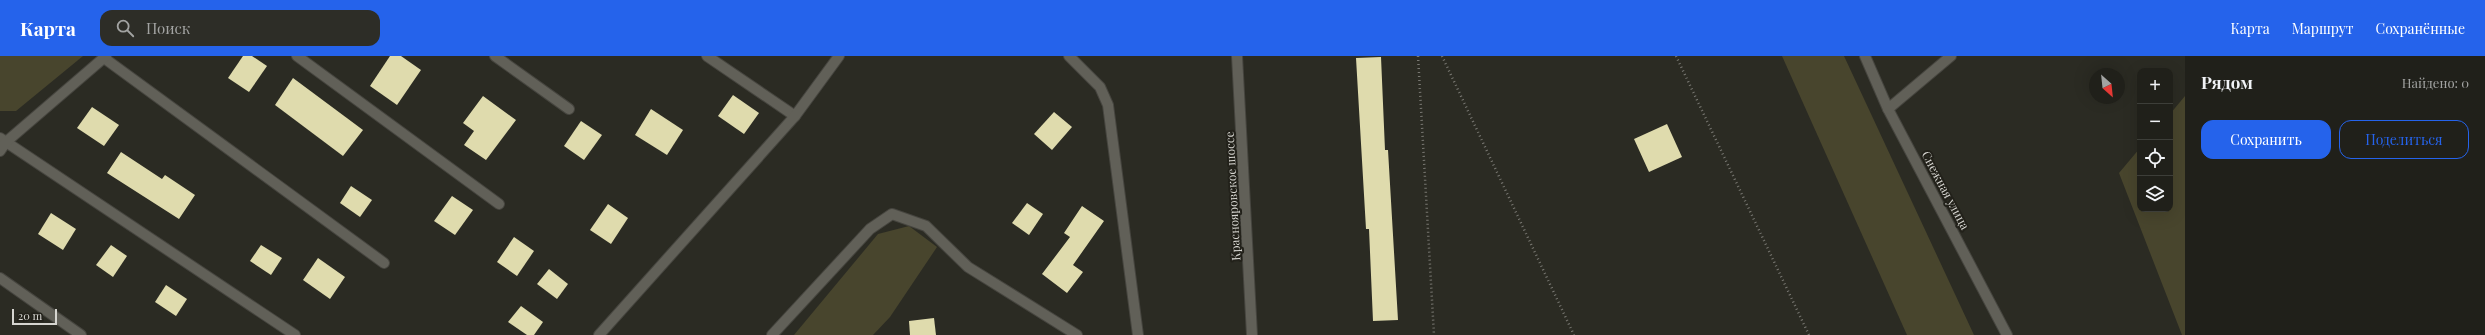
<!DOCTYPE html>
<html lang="ru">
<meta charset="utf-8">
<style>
body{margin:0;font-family:"Playfair Display",serif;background:#2d2d27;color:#f1f3f6}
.controls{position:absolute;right:12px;top:12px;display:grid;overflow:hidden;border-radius:8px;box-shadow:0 4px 16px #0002}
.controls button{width:36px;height:36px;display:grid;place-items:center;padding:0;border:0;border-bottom:1px solid #3d3e39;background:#20201a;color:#f1f3f6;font:20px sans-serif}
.compass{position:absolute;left:2089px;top:12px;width:36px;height:36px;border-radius:50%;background:#20201a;box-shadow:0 4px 16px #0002;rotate:153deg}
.scale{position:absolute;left:12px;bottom:10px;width:45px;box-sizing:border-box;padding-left:4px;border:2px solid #d6d5d0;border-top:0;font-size:11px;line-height:14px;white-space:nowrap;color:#d6d5d0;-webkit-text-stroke:3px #22211a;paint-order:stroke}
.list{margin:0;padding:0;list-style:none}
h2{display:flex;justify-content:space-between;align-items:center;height:52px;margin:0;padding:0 16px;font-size:17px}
h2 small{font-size:13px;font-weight:400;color:#a2a3a2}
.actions{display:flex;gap:8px;padding:12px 16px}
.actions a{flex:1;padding:9px 0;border:1px solid #2563eb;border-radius:12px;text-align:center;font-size:14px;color:#2563eb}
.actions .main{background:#2563eb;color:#fff}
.icon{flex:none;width:22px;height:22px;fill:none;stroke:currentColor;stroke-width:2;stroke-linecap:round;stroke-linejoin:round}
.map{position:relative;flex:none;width:2185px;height:279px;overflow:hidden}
header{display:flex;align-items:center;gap:24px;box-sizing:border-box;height:56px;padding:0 20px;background:#2563eb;color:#fff}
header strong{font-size:19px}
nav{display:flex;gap:22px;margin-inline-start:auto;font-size:14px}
.search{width:280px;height:36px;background:#2d2d27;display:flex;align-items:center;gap:10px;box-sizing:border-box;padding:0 14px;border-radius:12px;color:#a2a3a2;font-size:15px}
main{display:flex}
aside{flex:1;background:#20201a}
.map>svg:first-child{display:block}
.green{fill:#48452d}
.building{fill:#dfdbad}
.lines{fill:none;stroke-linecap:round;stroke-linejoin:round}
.minor-casing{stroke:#46453f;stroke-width:12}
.path{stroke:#797872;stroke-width:2.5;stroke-dasharray:1 3;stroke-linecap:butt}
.minor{stroke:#616058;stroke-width:10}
.labels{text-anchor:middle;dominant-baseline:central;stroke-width:4;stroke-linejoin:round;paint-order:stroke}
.street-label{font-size:12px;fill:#d6d5d0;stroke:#22211a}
</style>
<header>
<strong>Карта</strong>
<div class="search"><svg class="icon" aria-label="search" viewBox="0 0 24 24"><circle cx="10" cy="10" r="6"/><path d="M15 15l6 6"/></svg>Поиск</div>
<nav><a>Карта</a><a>Маршрут</a><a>Сохранённые</a></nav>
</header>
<main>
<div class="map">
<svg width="2185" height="279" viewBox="0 0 2185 279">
<rect width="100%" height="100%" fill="#2b2b23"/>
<g class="green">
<path d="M0,0h83l-67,55h-16z"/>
<path d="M1782,0h62l130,279h-67z"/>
<path d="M2185,40v239h-3l-63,-162 21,-25v61h30v-95z"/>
<path d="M909,170l28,21 -47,70 -17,18h-79l84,-101z"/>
</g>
<g class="building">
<path d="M243,0h9l15,10 -18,26 -21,-14z"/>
<path d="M390,0h11l20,14 -24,35 -27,-19z"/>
<path d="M1381,1l4,93h3l10,170 -25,1 -4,-92h-3l-10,-171z"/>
<path d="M293,22l70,52 -20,26 -68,-51z"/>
<path d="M733,39l26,18 -15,21 -26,-18z"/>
<path d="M483,40l33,24 -30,40 -22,-15 10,-14 -11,-8z"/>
<path d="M92,51l27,18 -15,21 -27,-18z"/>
<path d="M651,53l32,21 -16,25 -32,-20z"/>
<path d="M1054,56l18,15 -20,23 -18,-16z"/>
<path d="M581,65l21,14 -18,25 -20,-14z"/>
<path d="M1667,68l15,33 -33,15 -15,-33z"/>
<path d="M121,96l41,27 3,-4 30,20 -16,24 -72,-46z"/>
<path d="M351,130l21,14 -12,17 -20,-14z"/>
<path d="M452,140l21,14 -18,25 -21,-14z"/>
<path d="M1027,147l16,11 -14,21 -17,-12z"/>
<path d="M608,148l20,14 -17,26 -21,-14z"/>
<path d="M1082,150l22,15 -31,44 10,7 -16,21 -25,-19 28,-37 -6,-4z"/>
<path d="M51,157l25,16 -13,21 -25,-16z"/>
<path d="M514,181l20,14 -17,25 -20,-14z"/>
<path d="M111,189l16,11 -14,21 -17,-12z"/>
<path d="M261,189l21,13 -11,17 -21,-14z"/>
<path d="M318,202l27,19 -15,22 -27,-19z"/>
<path d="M549,213l19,15 -11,15 -20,-15z"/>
<path d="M166,229l21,14 -11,17 -21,-14z"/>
<path d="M521,250l22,16 -9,13h-7l-19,-13z"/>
<path d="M934,262l2,17h-26l-1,-14z"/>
</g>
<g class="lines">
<defs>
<g id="minor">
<path d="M297,0l202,148"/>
<path d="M495,0l74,53"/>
<path d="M707,0l88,60"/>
<path d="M1069,0l31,31 8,18 30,230"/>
<path d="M1237,0l15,279"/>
<path d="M1865,0l23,53 119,226"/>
<path d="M104,2l280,205"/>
<path d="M1888,53l63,-53"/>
<path d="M0,82l295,197"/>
<path d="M0,95l6,-9 100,-86"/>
<path d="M0,222l81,57"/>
<path d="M599,279l196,-219 44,-60"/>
<path d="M772,279l98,-106 22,-15 34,12 42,41 109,68"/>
</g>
</defs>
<use href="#minor" class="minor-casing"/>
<g class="path">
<path d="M1418,0l16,279"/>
<path d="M1442,0l132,279"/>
<path d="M1676,0l133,279"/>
</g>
<use href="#minor" class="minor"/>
</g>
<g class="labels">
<g class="street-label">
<text transform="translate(1946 134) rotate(62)">Снежная улица</text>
<text transform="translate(1232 140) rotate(-93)">Краснояровское шоссе</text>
</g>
</g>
</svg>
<div class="controls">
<button>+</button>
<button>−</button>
<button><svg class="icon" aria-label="locate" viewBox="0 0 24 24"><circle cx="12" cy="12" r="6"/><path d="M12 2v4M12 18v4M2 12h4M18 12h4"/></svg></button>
<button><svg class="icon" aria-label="layers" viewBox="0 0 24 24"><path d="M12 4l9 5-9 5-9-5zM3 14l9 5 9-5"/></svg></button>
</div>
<svg class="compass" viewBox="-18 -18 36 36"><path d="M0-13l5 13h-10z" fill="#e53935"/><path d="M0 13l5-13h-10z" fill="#a2a3a2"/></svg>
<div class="scale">20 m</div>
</div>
<aside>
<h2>Рядом<small>Найдено: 0</small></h2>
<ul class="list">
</ul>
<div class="actions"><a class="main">Сохранить</a><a>Поделиться</a></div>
</aside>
</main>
